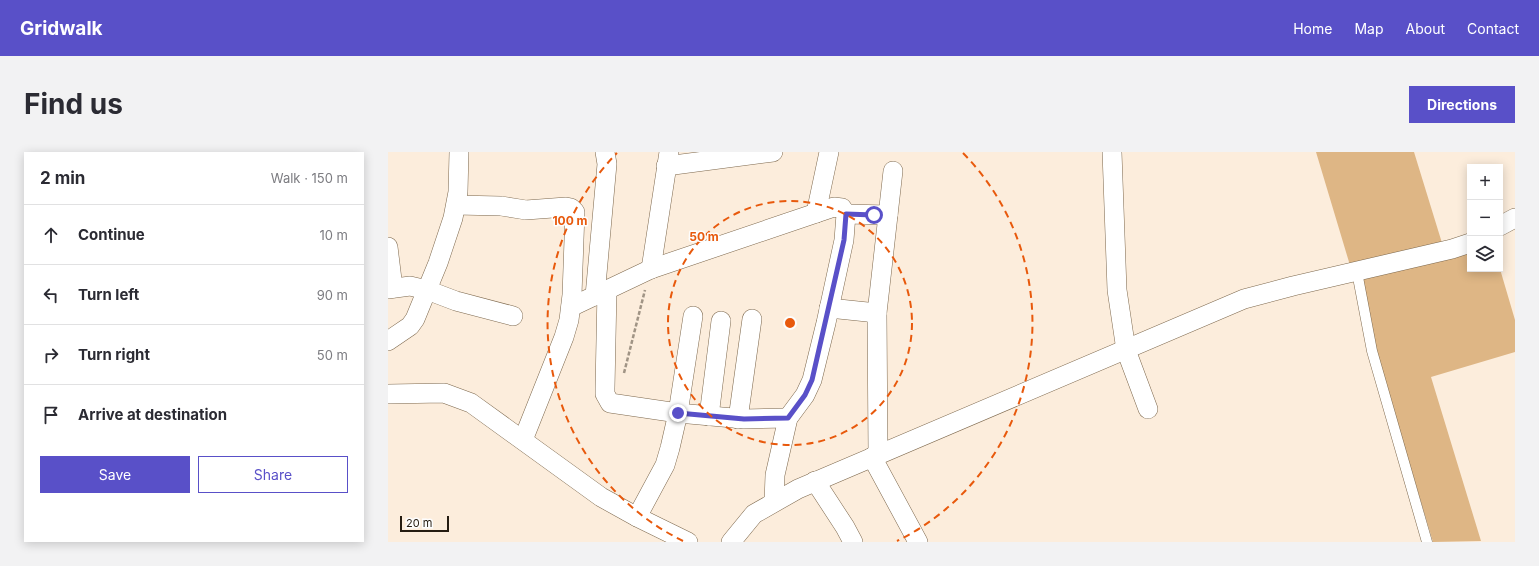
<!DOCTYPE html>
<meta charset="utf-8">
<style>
body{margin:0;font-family:Inter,sans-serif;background:#f2f2f3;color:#2b2b33}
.controls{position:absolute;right:12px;top:12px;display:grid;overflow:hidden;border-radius:0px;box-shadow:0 2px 10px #0003}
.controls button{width:36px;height:36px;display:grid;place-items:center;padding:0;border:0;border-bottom:1px solid #e1e1e2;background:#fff;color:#2b2b33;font:20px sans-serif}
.scale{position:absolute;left:12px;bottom:10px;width:49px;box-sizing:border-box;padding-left:4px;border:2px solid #251c11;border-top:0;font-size:11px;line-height:14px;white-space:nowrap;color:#251c11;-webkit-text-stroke:3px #fdfdfd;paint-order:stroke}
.stop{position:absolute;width:12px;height:12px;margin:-9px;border:3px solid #5950c8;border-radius:50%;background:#fff}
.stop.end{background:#5950c8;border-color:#fff;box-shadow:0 1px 4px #0008}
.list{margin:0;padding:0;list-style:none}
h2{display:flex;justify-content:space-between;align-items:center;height:52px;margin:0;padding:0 16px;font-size:17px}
h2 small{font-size:13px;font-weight:400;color:#7c7c81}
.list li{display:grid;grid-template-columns:26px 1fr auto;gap:12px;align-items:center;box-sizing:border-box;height:60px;padding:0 16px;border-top:1px solid #e1e1e2}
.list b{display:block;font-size:15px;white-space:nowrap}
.list em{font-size:13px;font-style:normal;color:#7c7c81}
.actions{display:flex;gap:8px;padding:12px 16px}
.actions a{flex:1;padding:9px 0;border:1px solid #5950c8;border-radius:0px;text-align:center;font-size:14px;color:#5950c8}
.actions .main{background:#5950c8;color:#fff}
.icon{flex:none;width:22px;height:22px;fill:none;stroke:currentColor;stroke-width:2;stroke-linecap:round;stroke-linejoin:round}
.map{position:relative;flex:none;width:1127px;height:390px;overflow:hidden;border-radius:0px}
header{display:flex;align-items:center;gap:24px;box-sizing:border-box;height:56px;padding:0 20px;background:#5950c8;color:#fff}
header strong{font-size:19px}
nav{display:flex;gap:22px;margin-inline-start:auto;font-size:14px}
.intro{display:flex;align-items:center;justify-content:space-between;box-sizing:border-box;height:96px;padding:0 24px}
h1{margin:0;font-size:28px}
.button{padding:10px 18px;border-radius:0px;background:#5950c8;color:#fff;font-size:14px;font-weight:700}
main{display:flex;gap:24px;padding:0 24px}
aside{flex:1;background:#fff;border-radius:0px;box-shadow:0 2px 10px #0003}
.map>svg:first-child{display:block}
.green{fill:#deb685}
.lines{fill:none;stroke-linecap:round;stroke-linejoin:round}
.lane-casing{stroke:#7d684d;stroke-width:11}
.street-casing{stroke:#7d684d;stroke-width:20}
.path{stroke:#a09485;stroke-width:2.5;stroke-dasharray:4 2;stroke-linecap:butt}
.lane{stroke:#fff;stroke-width:10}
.street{stroke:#fff;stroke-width:19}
.route{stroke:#5950c8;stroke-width:5}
.ring{fill:none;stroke:#e8590c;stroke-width:2;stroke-dasharray:7 5}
.centre{fill:#e8590c;stroke:#fdfdfd;stroke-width:2}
.ring-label{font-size:12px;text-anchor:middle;font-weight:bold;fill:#e8590c;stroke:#fdfdfd;stroke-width:3;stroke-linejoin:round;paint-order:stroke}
</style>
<header>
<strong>Gridwalk</strong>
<nav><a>Home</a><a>Map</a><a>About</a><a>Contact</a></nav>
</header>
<div class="intro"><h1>Find us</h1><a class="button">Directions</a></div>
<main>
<aside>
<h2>2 min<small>Walk · 150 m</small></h2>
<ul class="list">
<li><svg class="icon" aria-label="ahead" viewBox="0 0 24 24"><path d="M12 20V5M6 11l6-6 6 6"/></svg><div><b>Continue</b></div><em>10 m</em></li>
<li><svg class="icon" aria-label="left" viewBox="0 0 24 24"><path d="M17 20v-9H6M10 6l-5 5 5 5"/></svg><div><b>Turn left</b></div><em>90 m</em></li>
<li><svg class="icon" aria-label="right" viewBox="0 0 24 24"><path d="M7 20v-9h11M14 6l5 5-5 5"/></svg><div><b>Turn right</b></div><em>50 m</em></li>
<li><svg class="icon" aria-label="arrive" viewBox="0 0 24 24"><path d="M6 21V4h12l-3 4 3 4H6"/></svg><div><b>Arrive at destination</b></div></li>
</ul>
<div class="actions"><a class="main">Save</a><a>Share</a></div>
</aside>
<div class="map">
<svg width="1127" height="390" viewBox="0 0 1127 390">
<rect width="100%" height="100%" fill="#fceddc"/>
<path class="green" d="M928,0h98l28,91 28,-8v34h30l15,51v32l-84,25 50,164 -48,1z"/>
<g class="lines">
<defs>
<path id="lane" d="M969,120l15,79 55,191"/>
<g id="street">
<path d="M724,0l5,138 9,60 22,59"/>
<path d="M278,14l107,-14"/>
<path d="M68,53l45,1 25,4 40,-3 5,1 4,4 -3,83 -3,25 -5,17 -41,103"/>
<path d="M428,61l13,-61"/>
<path d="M458,62l42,1"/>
<path d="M1112,74l15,-8"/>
<path d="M0,95l5,41"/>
<path d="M263,117l18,-117"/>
<path d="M0,137l22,-3 17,4 29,11 57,15"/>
<path d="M219,138l-2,98v6l5,9 68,10 66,6 44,-1"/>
<path d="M207,144l12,-132 -2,-12"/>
<path d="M183,155l80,-38 183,-62 8,1 4,6 -2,26 -18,83 -14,57 -7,15 -17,23 -13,57 -1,27"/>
<path d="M441,156l48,5"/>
<path d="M0,189l22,-15 5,-7 23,-56 15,-45 5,-26 1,-40"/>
<path d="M0,242l56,-1 27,10 130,94 36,20 51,25"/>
<path d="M321,264l12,-95"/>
<path d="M350,267l14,-100"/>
<path d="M490,303l-1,-142 16,-142"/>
<path d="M484,305l46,85"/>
<path d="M427,329l30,46 8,15"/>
<path d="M249,365l28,-52 5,-17 8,-35 15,-97"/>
<path d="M343,390l23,-28 44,-25 446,-190 49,-13 159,-37 18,-6"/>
</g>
</defs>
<use href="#lane" class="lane-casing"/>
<use href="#street" class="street-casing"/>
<path class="path" d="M236,221l21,-83"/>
<use href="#lane" class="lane"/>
<use href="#street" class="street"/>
</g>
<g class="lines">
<path class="route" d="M290,261l66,6 44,-1 17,-23 7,-15 32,-140 2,-26 28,1"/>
</g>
<g class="ring">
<circle cx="402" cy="171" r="122"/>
<path d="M295 389A243 243 0 0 1 229 1M575 1A243 243 0 0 1 509 389"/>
</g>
<circle cx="402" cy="171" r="6" class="centre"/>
<g class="ring-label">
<text x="182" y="73">100 m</text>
<text x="316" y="89">50 m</text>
</g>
</svg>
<div class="controls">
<button>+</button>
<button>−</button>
<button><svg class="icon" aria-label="layers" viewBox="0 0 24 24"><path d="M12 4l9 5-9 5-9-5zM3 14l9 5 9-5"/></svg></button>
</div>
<div class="scale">20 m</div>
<div class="stop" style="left:486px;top:63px"></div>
<div class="stop end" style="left:290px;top:261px"></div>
</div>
</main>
